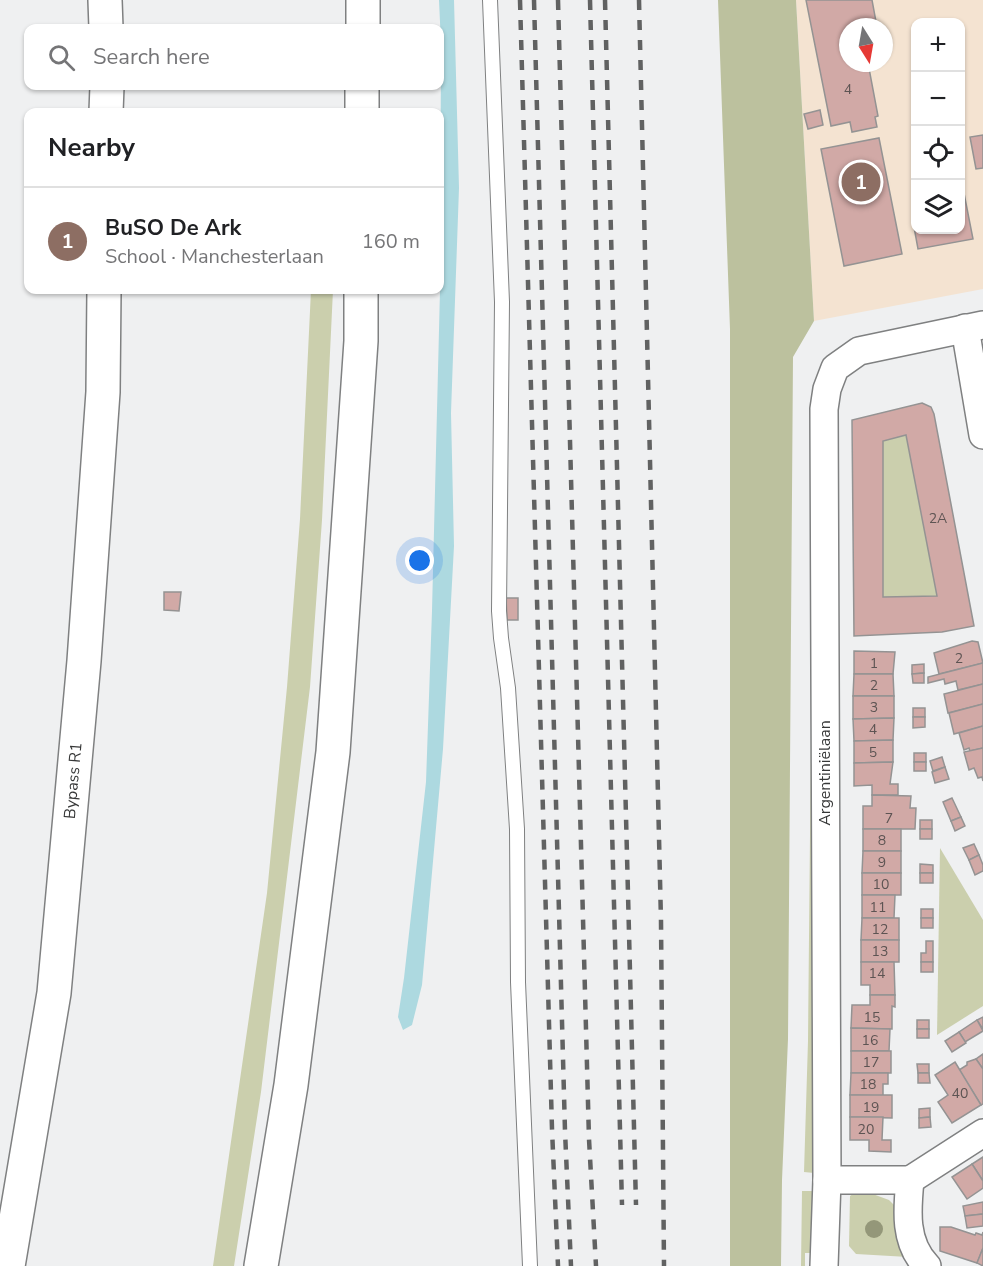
<!DOCTYPE html>
<meta charset="utf-8">
<style>
body{margin:0;font-family:"Nunito Sans",sans-serif;background:#f6f6f6;color:#202124}
.controls{position:absolute;right:18px;top:18px;display:grid;overflow:hidden;border-radius:12px;box-shadow:0 2px 4px #0004}
.controls button{width:54px;height:54px;display:grid;place-items:center;padding:0;border:0;border-bottom:2px solid #e0e0e0;background:#fff;color:#202124;font:30px sans-serif}
.compass{position:absolute;left:839px;top:18px;width:54px;height:54px;border-radius:50%;background:#fff;box-shadow:0 2px 4px #0004;rotate:169deg}
.you{position:absolute;left:420px;top:561px;width:21px;height:21px;margin:-15px;border:4px solid #fff;border-radius:50%;background:#1a73e8;box-shadow:0 0 0 9px #1a73e833}
.badge{display:grid;place-items:center;width:39px;height:39px;border-radius:50%;background:#2563eb;color:#fff;font-size:20px;font-weight:700}
.pin{position:absolute;translate:-50% -50%;border:3px solid #fff;box-shadow:0 2px 6px #0006}
.list{margin:0;padding:0;list-style:none}
h2{display:flex;justify-content:space-between;align-items:center;height:78px;margin:0;padding:0 24px;font-size:26px}
h2 small{font-size:20px;font-weight:400;color:#757577}
.list li{display:grid;grid-template-columns:39px 1fr auto;gap:18px;align-items:center;box-sizing:border-box;height:108px;padding:0 24px;border-top:2px solid #e0e0e0}
.list b{display:block;font-size:22px;white-space:nowrap}
.list p{margin:0;font-size:20px;white-space:nowrap;color:#757577}
.list em{font-size:20px;font-style:normal;color:#757577}
.icon{flex:none;width:33px;height:33px;fill:none;stroke:currentColor;stroke-width:2;stroke-linecap:round;stroke-linejoin:round}
.map{position:relative;flex:none;width:983px;height:1266px;overflow:hidden}
.search{position:absolute;background:#fff;box-shadow:0 2px 4px #0004;left:24px;top:24px;width:420px;height:66px;display:flex;align-items:center;gap:15px;box-sizing:border-box;padding:0 21px;border-radius:12px;color:#757577;font-size:22px}
.panel{position:absolute;background:#fff;box-shadow:0 2px 4px #0004;left:24px;top:108px;width:420px;height:186px;border-radius:12px}
.map>svg:first-child{display:block}
.education{fill:#f4e3d1;fill-rule:evenodd}
.green{fill:#cbcfad}
.forest{fill:#bcc19e}
.water{fill:#add9e0}
.building{fill:#d1a9a6;stroke:#949393;stroke-width:1.5;fill-rule:evenodd}
.lines{fill:none;stroke-linecap:round;stroke-linejoin:round}
.service-casing{stroke:#7f8081;stroke-width:16}
.minor-casing{stroke:#7f8081;stroke-width:30}
.motorway-casing{stroke:#7f8081;stroke-width:36}
.service{stroke:#fff;stroke-width:14}
.minor{stroke:#fff;stroke-width:27}
.motorway{stroke:#fff;stroke-width:33}
.rail{stroke:#616262;stroke-width:4.5;stroke-dasharray:10 10;stroke-linecap:butt}
.tree{fill:#949779}
.labels{text-anchor:middle;dominant-baseline:central;stroke-width:4.5;stroke-linejoin:round;paint-order:stroke}
.number-label{font-size:14px;fill:#5d5453}
.street-label{font-size:16px;fill:#363737;stroke:#fff}
</style>
<div class="map">
<svg width="983" height="1266" viewBox="0 0 983 1266">
<rect width="100%" height="100%" fill="#eff0f1"/>
<path class="education" d="M796,0h187v289l-169,32zM916,22h44v208h-44zM848,27h36v36h-36z"/>
<g class="green">
<path d="M311,290h22l-11,230 -12,167 -49,405 -27,174h-21l54,-373 20,-206 13,-168z"/>
<path d="M814,424v749l-10,-1 4,-131z"/>
<path d="M906,435l31,161 -54,1v-156z"/>
<path d="M940,848l43,72v86l-46,29z"/>
<path d="M802,1191h10v62h-7v13h-4z"/>
<path d="M870,1193l19,7 7,7 12,50 -52,-3 -7,-8 1,-50 3,-2z"/>
</g>
<path class="forest" d="M718,0h78l18,321 -21,36 -5,682 -6,141 -1,86h-51v-937z"/>
<path class="water" d="M439,0h15l5,188 -8,225 3,133 -11,203 -21,236 -10,40 -9,5 -5,-13 6,-39 22,-196 6,-171 8,-321 1,-246z"/>
<g class="building">
<path d="M806,0h66l5,27h-29v36h20l10,53 -3,1 2,10 -25,5 -2,-10 -19,4z"/>
<path d="M820,110l3,15 -15,4 -4,-15z"/>
<path d="M983,135v33l-7,1 -6,-32z"/>
<path d="M879,138l23,116 -58,12 -23,-117z"/>
<path d="M960,173l13,66 -55,10 -4,-22 2,3h44z"/>
<path d="M922,403l9,4 3,7 40,212 -32,6 -88,4 -2,-216zM906,435l31,161 -54,1v-156z"/>
<path d="M164,592h17l-2,19 -15,-1z"/>
<path d="M506,598h12v22h-11z"/>
<path d="M972,641l6,1 5,21 -44,11 -5,-21z"/>
<path d="M854,651l41,1 -2,22h-39z"/>
<path d="M983,663v21l-25,6 -2,-9 -11,3 -1,-5 -16,4v-6z"/>
<path d="M924,664v9l-12,1v-9z"/>
<path d="M924,673v10h-11l-1,-9z"/>
<path d="M854,674h39l1,22h-41z"/>
<path d="M983,684v20l-35,9 -4,-19z"/>
<path d="M853,696h41v22l-41,1z"/>
<path d="M983,704v22l-29,8 -5,-21z"/>
<rect x="913" y="708" width="12" height="9"/>
<path d="M913,717h12v10l-12,1z"/>
<path d="M894,718l-1,22 -39,1 -1,-22z"/>
<path d="M983,726v22l-13,3 -1,-3 -5,2 -5,-17z"/>
<path d="M893,740v22l-39,1v-22z"/>
<path d="M983,748v33l-1,-4 -4,1 -4,-10 -5,2 -5,-18z"/>
<rect x="914" y="753" width="12" height="9"/>
<path d="M942,757l3,10 -12,4 -3,-10z"/>
<path d="M893,762l-3,22h8v11h-26v-10l-18,1v-23z"/>
<rect x="914" y="762" width="12" height="9"/>
<path d="M945,767l4,12 -14,4 -3,-11z"/>
<path d="M872,795l39,1 -1,12h6l-1,21h-52v-23h9z"/>
<path d="M952,798l9,19 -10,4 -8,-19z"/>
<path d="M961,817l4,9 -10,5 -4,-10z"/>
<rect x="920" y="820" width="12" height="9"/>
<rect x="863" y="829" width="38" height="22"/>
<rect x="920" y="829" width="12" height="10"/>
<path d="M974,844l5,11 -10,5 -6,-12z"/>
<path d="M863,851h38v22h-39z"/>
<path d="M979,855l4,10v6l-8,4 -6,-15z"/>
<path d="M920,864l13,1v8h-13z"/>
<rect x="862" y="873" width="39" height="22"/>
<rect x="920" y="873" width="13" height="10"/>
<path d="M862,895h33l-1,23h-32z"/>
<rect x="921" y="909" width="12" height="9"/>
<path d="M862,918h37v22h-38z"/>
<rect x="921" y="918" width="12" height="10"/>
<rect x="861" y="940" width="38" height="22"/>
<path d="M926,941h7v21h-12v-9h5z"/>
<path d="M861,962h33l1,33h-25v-10h-9z"/>
<rect x="921" y="962" width="12" height="10"/>
<path d="M870,995h25v12l-3,-1v23l-41,-1 1,-23h18z"/>
<path d="M983,1017v12l-6,-9z"/>
<rect x="917" y="1020" width="12" height="9"/>
<path d="M977,1020l6,11 -18,11 -6,-10z"/>
<path d="M851,1028l39,1 -1,22h-38z"/>
<rect x="917" y="1029" width="12" height="9"/>
<path d="M959,1032l7,11 -14,9 -7,-11z"/>
<rect x="851" y="1051" width="40" height="22"/>
<path d="M983,1054v15l-7,-10z"/>
<path d="M976,1059l7,10v35l-2,1 -22,-35 8,-5v-3z"/>
<path d="M955,1062l26,43 -29,18 -14,-21 10,-7 -13,-20z"/>
<path d="M917,1064h12v9h-11z"/>
<path d="M851,1073h37v11h-5v12l-33,-1z"/>
<path d="M918,1073h11l1,10h-12z"/>
<path d="M850,1095h42v23l-42,-1z"/>
<path d="M930,1108v9l-11,1v-9z"/>
<path d="M850,1117h33l-1,23h9v12l-22,-1v-11h-19z"/>
<path d="M930,1117l1,10 -12,1v-10z"/>
<path d="M983,1157v24l-11,-17z"/>
<path d="M972,1164l11,17v7l-16,11 -15,-22z"/>
<path d="M983,1202v12l-18,2 -2,-10z"/>
<path d="M983,1214v12l-16,2 -2,-12z"/>
<path d="M940,1227h11l24,8 1,-2 6,2 1,-3v16l-6,15 -37,-12z"/>
<path d="M983,1248v18l-6,-3z"/>
</g>
<g class="lines">
<defs>
<path id="service" d="M490,0l12,302 -3,309 2,27 7,50 9,141 1,153 12,284"/>
<g id="minor">
<path d="M965,328l18,107"/>
<path d="M827,1180h83"/>
<path d="M910,1180c-3,30 -6,63 17,86"/>
<path d="M910,1180l73,-47"/>
<path d="M824,1266l3,-86 -3,-771 3,-20 8,-21 24,-17 124,-26"/>
</g>
<g id="motorway">
<path d="M105,0l1,28"/>
<path d="M363,28v-28"/>
<path d="M106,112l1,-26"/>
<path d="M362,112v-26"/>
<path id="s1" d="M8,1266l46,-273 30,-332 19,-269 1,-102"/>
<path d="M261,1266l30,-181 42,-333 28,-411v-51"/>
</g>
</defs>
<use href="#service" class="service-casing"/>
<use href="#minor" class="minor-casing"/>
<use href="#motorway" class="motorway-casing"/>
<use href="#service" class="service"/>
<use href="#minor" class="minor"/>
<use href="#motorway" class="motorway"/>
<g class="rail">
<path d="M520,0l32,1129 6,137"/>
<path d="M534,0l31,1131 6,135"/>
<path d="M558,0l31,1139 7,127"/>
<path d="M590,0l32,1205"/>
<path d="M605,0l31,1205"/>
<path d="M639,0l22,921 3,345"/>
</g>
</g>
<circle class="tree" cx="874" cy="1229" r="9"/>
<g class="labels">
<g class="number-label">
<text x="848" y="89">4</text>
<text x="938" y="518">2A</text>
<text x="959" y="658">2</text>
<text x="874" y="663">1</text>
<text x="874" y="685">2</text>
<text x="874" y="707">3</text>
<text x="873" y="729">4</text>
<text x="873" y="752">5</text>
<text x="889" y="818">7</text>
<text x="882" y="840">8</text>
<text x="882" y="862">9</text>
<text x="881" y="884">10</text>
<text x="878" y="907">11</text>
<text x="880" y="929">12</text>
<text x="880" y="951">13</text>
<text x="877" y="973">14</text>
<text x="872" y="1017">15</text>
<text x="870" y="1040">16</text>
<text x="871" y="1062">17</text>
<text x="868" y="1084">18</text>
<text x="960" y="1093">40</text>
<text x="871" y="1107">19</text>
<text x="866" y="1129">20</text>
</g>
<g class="street-label">
<text transform="translate(825 773) rotate(-90)">Argentiniëlaan</text>
<text stroke="none"><textPath href="#s1" startOffset="490">Bypass R1</textPath></text>
</g>
</g>
</svg>
<div class="controls">
<button>+</button>
<button>−</button>
<button><svg class="icon" aria-label="locate" viewBox="0 0 24 24"><circle cx="12" cy="12" r="6"/><path d="M12 2v4M12 18v4M2 12h4M18 12h4"/></svg></button>
<button><svg class="icon" aria-label="layers" viewBox="0 0 24 24"><path d="M12 4l9 5-9 5-9-5zM3 14l9 5 9-5"/></svg></button>
</div>
<svg class="compass" viewBox="-18 -18 36 36"><path d="M0-13l5 13h-10z" fill="#e53935"/><path d="M0 13l5-13h-10z" fill="#757577"/></svg>
<div class="you"></div>
<div class="pin badge" style="left:861px;top:182px;background:#8d6e63">1</div>
<div class="search"><svg class="icon" aria-label="search" viewBox="0 0 24 24"><circle cx="10" cy="10" r="6"/><path d="M15 15l6 6"/></svg>Search here</div>
<section class="panel">
<h2>Nearby<small></small></h2>
<ul class="list">
<li><span class="badge" style="background:#8d6e63">1</span><div><b>BuSO De Ark</b><p>School · Manchesterlaan</p></div><em>160 m</em></li>
</ul>
</section>
</div>
